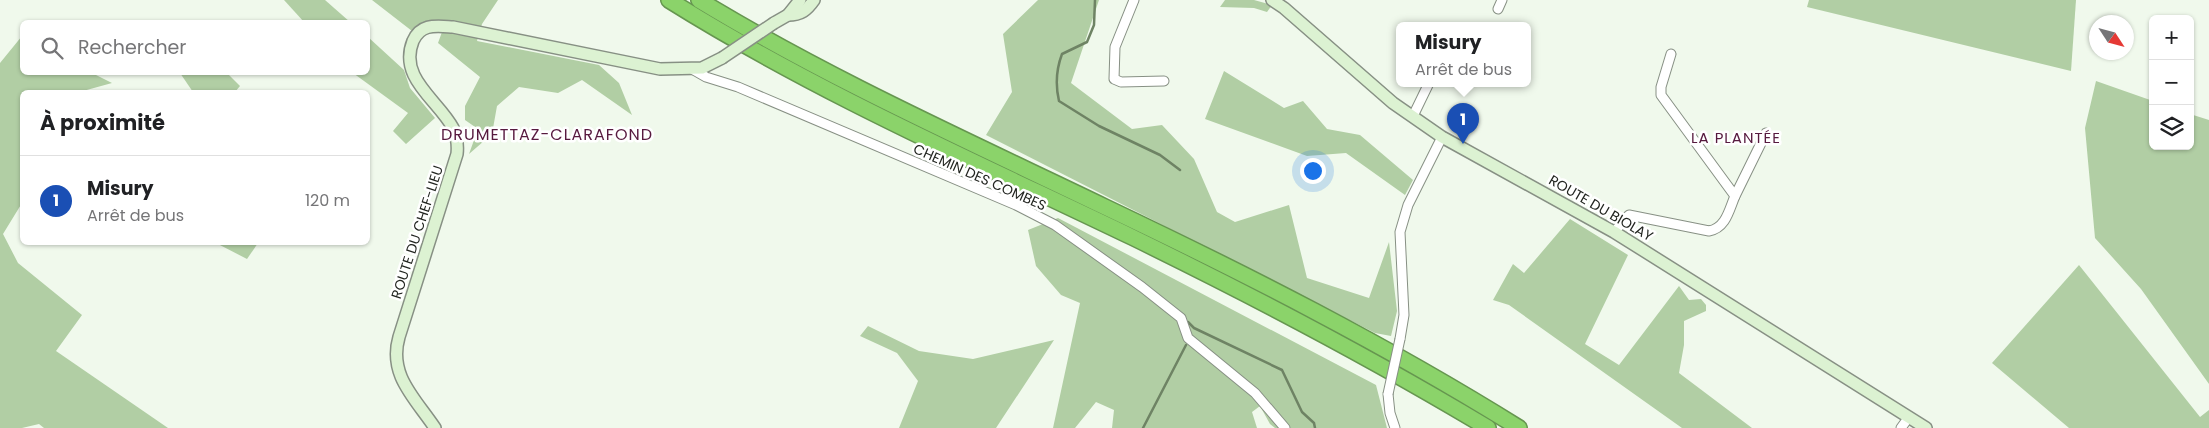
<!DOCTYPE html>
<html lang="fr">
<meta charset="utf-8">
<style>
body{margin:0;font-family:Poppins,sans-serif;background:#f6f6f6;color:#202124}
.controls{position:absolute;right:15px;top:15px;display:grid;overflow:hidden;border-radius:8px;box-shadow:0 1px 4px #0004}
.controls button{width:45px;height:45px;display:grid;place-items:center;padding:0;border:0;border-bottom:1px solid #e0e0e0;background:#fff;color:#202124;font:25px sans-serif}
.compass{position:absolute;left:2089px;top:15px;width:45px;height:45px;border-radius:50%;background:#fff;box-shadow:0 1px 4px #0004;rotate:126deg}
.you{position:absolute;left:1312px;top:170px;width:18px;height:18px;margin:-12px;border:4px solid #fff;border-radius:50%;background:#1a73e8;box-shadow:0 0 0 8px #1a73e833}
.badge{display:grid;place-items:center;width:32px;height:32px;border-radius:50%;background:#a42576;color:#fff;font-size:16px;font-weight:700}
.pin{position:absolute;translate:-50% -41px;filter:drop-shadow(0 1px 2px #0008)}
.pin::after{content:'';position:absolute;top:26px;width:18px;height:15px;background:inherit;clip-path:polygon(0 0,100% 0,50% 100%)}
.popup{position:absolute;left:1396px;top:22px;width:135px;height:65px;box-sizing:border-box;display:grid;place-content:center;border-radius:8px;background:#fff;filter:drop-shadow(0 1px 4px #0005);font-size:16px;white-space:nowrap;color:#757577}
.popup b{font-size:19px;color:#202124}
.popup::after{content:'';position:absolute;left:50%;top:100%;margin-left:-10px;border:10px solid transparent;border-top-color:#fff}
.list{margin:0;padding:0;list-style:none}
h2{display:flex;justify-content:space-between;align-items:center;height:65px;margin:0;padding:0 20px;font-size:21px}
h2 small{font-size:16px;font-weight:400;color:#757577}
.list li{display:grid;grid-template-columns:32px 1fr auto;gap:15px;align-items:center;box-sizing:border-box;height:90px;padding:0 20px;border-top:1px solid #e0e0e0}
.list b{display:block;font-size:19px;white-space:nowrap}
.list p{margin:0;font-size:16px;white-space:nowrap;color:#757577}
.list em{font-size:16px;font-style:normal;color:#757577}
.icon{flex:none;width:28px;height:28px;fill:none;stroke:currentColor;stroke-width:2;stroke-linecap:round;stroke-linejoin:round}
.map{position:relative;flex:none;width:2209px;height:428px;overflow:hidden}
.search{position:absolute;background:#fff;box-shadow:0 1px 4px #0004;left:20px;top:20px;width:350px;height:55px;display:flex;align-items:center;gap:12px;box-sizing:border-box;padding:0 18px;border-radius:8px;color:#757577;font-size:19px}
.panel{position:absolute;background:#fff;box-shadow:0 1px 4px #0004;left:20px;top:90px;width:350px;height:155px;border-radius:8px}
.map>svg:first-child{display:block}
.green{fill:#b1cea4}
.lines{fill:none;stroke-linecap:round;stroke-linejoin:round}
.stream{stroke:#6e8364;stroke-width:2.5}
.street-casing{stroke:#879084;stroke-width:11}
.secondary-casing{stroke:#879084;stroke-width:14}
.highway-casing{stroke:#669650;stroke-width:18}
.street{stroke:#fff;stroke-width:9}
.secondary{stroke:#dcf2d2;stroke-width:11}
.highway{stroke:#8bd36a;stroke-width:15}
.street-bridge-casing{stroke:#879084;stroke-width:11;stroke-linecap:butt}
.secondary-bridge-casing{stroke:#879084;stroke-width:14;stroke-linecap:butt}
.street-bridge{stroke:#fff;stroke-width:9}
.secondary-bridge{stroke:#dcf2d2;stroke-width:11}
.labels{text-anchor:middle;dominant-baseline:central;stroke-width:5;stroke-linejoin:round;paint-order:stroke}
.street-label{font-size:14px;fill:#222520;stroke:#fff}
.neighbourhood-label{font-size:15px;letter-spacing:1px;fill:#571a3f;stroke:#fff}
.quarter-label{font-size:16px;letter-spacing:1px;fill:#571a3f;stroke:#fff}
</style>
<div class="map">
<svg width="2209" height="428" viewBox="0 0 2209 428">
<rect width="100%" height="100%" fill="#f0f9ec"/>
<g class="green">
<path d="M284,0h41l25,22h-46z"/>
<path d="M372,0h126l-16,24 -5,17 122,24 20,18 13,32 -50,-35 -24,13 -39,-6 -22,19 -5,28 -23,20 9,-25 -13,-9v-14l15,-29 -42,-34 4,-11 -30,-1z"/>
<path d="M1038,0h61l-28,83 61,46 30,-4 32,34 23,53 18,10 54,-17 18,73 62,20 20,-56 8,69 -6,25 -16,-3 -389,-198 26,-43 -9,-58z"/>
<path d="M1225,0h29l18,5 -5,7 -13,-4 -34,-1z"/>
<path d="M1809,0h267l-5,71 -264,-64z"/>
<path d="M22,36v36l70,1 20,10 -29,8 -1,1h-60v111l-19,31 15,29 64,52 -26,36 112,77h-124l-5,-4 -17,4h-22v-365z"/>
<path d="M368,37l36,33 6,18 25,30 -29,26 -13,-13 15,-18 -55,-40 15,-1z"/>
<path d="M1224,71l60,37 19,-7 24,28 33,6 53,45 -8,15 -59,-42 -39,3 -102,-37z"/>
<path d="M180,73h47l13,13 -5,6h-42z"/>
<path d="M2096,81l57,20v45h37v-32l19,6v264l-68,-95 -46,-51 -10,-110z"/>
<path d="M1058,218l318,167 11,43h-112l-5,-4 -10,-18 -8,6 5,16h-145l2,-18 -18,-8 -21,26h-22l27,-125 -19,-8 -25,-29 -8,-36z"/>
<path d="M1570,219l58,36 -43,89 34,21 60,-79 10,14 12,-1 5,6v6l-22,10v24l-5,28 73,55h-70l-173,-123 -16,-5 20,-36 11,9z"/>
<path d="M216,243h42l-11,16z"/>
<path d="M2079,265l121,152 9,-7v18h-140l-77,-65z"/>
<path d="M868,326l51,25 54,8 81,-19 -58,88h-97l19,-47 -21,-28 -37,-17z"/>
</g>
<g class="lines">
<g class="stream">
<path d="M1095,0l-1,25 -7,17 -25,12c-6,16 -7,30 -3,47l40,25 61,29 20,15"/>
<path d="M1188,322l6,6 88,42 20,42 12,11 1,5"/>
<path d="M1143,428l43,-83"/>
</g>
<defs>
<g id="street">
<path d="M1134,0l-19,47 -1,32 7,3 43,-1"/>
<path d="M1498,9l4,-9"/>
<path d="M692,69l14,8 32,10 278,118 39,20 87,62 39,31 7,20 67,55 30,35"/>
<path d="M1413,116l16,-33"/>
<path d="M1735,196l31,-63"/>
<path d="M1614,232l15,-17 80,16c17,-3 20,-21 26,-35l-74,-101v-8l10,-33"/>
<path d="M1400,339l4,-24 -4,-83 8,-27 34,-68"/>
<path d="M1388,394l2,19 5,15"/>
<path d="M1901,428l8,-11"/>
</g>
<g id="secondary">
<path d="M1272,0l12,8 109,95 49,34 172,95 312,196"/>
<path d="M788,15c13,0 19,-5 26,-15"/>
<path d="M774,23l14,-8 12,-15"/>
<path d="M435,428c-20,-30 -47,-53 -36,-91l58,-183c1,-9 0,-17 -4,-26 -15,-28 -55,-50 -40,-87 8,-18 23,-15 40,-14l207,42 42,-1 20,-10"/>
</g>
<g id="highway">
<path d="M669,0c147,92 307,162 463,237 121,59 241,122 356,191"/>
<path d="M699,0c130,79 269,141 406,207 141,67 281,138 414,221"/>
</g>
</defs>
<use href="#street" class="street-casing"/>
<use href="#secondary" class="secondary-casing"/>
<use href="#highway" class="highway-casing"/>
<use href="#street" class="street"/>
<use href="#secondary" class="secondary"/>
<use href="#highway" class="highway"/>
<defs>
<path id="street-bridge" d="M1388,394l12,-55"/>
<path id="secondary-bridge" d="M722,58l52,-35"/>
</defs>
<use href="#street-bridge" class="street-bridge-casing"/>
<use href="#secondary-bridge" class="secondary-bridge-casing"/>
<use href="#street-bridge" class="street-bridge"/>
<use href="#secondary-bridge" class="secondary-bridge"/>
</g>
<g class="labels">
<g class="street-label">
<text transform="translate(980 177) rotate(24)">CHEMIN DES COMBES</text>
<text transform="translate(1601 208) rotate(30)">ROUTE DU BIOLAY</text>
<text transform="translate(417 232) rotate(-72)">ROUTE DU CHEF-LIEU</text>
</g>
<g class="neighbourhood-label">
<text x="1736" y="137">LA PLANTÉE</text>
</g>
<g class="quarter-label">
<text x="547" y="134">DRUMETTAZ-CLARAFOND</text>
</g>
</g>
</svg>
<div class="controls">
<button>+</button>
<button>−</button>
<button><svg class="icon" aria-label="layers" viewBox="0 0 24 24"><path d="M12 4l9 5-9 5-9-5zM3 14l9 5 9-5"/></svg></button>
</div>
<svg class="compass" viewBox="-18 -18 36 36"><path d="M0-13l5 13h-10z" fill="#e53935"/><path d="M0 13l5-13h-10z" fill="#757577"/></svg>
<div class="you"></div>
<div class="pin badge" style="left:1463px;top:144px;background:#1a4fb4">1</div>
<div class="popup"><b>Misury</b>Arrêt de bus</div>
<div class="search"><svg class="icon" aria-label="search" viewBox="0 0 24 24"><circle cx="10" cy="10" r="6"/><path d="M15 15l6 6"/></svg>Rechercher</div>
<section class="panel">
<h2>À proximité<small></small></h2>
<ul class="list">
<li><span class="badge" style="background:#1a4fb4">1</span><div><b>Misury</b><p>Arrêt de bus</p></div><em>120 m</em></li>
</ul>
</section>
</div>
